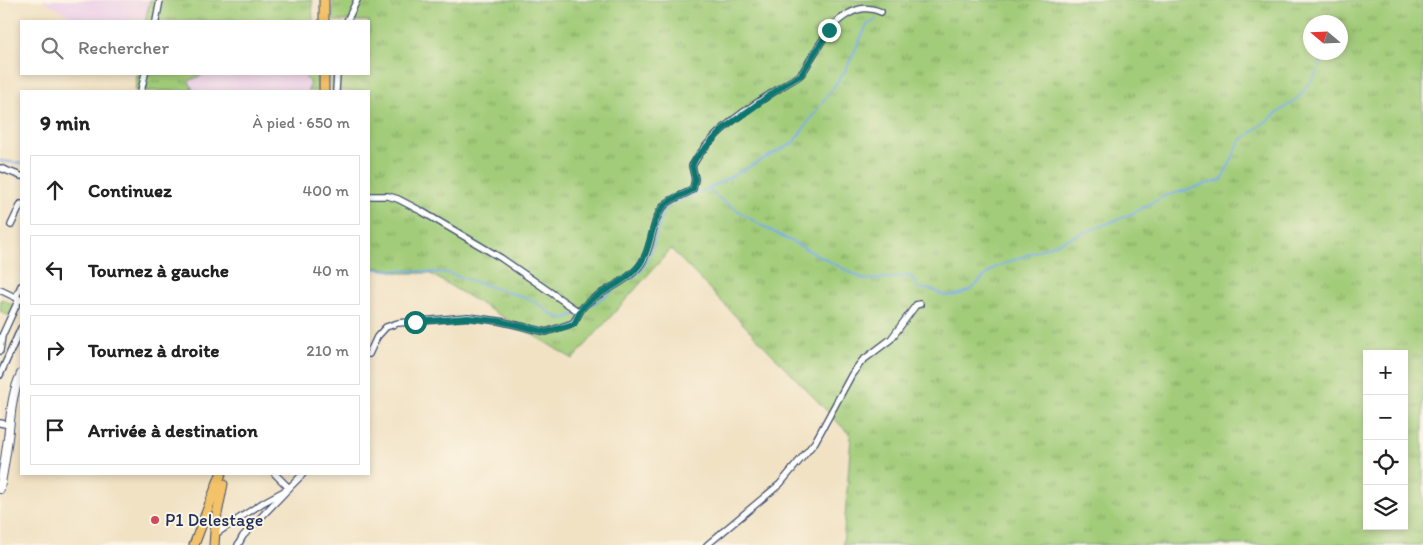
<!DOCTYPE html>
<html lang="fr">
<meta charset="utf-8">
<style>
body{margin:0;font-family:Itim,sans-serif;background:#f2f2f2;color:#222}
.controls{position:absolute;right:15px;bottom:15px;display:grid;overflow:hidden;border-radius:0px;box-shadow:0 2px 8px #0003}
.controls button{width:45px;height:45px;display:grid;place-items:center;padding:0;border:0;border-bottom:1px solid #e0e0e0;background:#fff;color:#222;font:25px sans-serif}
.compass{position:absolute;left:1303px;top:15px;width:45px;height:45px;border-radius:50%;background:#fff;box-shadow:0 2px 8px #0003;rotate:289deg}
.stop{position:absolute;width:15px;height:15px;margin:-11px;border:4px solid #0f766e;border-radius:50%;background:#fff}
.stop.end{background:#0f766e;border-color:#fff;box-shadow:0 1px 5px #0008}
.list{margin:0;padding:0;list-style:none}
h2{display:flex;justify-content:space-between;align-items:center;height:65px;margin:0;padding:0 20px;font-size:21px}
h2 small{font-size:16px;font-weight:400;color:#767676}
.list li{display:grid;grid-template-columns:32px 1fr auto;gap:15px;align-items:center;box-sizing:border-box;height:70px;margin:0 10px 10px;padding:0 10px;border:1px solid #e0e0e0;border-radius:0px}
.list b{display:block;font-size:19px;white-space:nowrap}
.list em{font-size:16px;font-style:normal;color:#767676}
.icon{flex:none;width:28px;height:28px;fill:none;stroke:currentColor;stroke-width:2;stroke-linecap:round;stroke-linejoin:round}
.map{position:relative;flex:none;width:1423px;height:545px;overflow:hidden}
.search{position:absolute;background:#fff;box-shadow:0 2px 8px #0003;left:20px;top:20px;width:350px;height:55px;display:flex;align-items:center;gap:12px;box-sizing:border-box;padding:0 18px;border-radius:0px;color:#767676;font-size:19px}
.panel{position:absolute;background:#fff;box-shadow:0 2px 8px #0003;left:20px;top:90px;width:350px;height:385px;border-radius:0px}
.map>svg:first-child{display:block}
.built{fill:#edd1e9}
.grass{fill:url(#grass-tufts);stroke:#5e7e6c;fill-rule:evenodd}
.park{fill:#a2cc79;stroke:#5e7e6c}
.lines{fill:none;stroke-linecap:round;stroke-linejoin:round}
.stream{stroke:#7aaee7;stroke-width:2}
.minor-casing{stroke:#3b4a6d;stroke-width:8}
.tertiary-casing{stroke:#3b4a6d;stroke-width:10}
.primary-casing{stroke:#3b4a6d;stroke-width:11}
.minor{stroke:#fff;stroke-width:5.5}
.tertiary{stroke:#fff;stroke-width:8}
.primary{stroke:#f3c26a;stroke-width:9}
.route{stroke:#0f766e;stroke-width:6}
.poi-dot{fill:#d1495b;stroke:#fcf5e5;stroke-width:2}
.labels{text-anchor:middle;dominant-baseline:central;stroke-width:4;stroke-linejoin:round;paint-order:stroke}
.poi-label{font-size:18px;fill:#1b2f5e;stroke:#fcf5e5;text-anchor:start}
</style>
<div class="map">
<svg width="1423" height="545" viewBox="0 0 1423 545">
<defs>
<pattern id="grass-tufts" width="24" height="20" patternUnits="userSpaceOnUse" patternTransform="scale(1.25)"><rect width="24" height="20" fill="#a2cc79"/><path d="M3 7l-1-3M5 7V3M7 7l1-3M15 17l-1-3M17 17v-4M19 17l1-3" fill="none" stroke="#83a666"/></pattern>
</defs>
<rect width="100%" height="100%" fill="#fcf5e5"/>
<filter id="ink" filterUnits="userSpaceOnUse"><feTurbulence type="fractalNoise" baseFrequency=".02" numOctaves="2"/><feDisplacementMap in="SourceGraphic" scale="10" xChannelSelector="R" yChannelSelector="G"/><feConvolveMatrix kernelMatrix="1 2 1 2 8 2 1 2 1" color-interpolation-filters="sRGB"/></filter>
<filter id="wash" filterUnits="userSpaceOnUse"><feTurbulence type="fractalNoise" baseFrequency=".0096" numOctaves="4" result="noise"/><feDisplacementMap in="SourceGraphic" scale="20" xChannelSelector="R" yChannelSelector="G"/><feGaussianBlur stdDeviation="1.12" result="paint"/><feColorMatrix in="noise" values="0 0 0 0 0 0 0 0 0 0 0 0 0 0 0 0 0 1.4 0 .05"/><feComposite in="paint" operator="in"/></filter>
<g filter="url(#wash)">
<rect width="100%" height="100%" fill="#f1e2c4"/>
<g class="built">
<path d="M43,0h107l-5,21h-67z"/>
<path d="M204,74h100l6,11 -2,6h-115l-4,-10z"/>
</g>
<g class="grass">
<path d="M150,0h162l1,21h-168z"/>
<path d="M333,0h1090v545h-580l8,-109 -180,-187 -98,110 -144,-86h-28l-32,-7v-175h-37v-17h37v-53h-36zM1310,22h30v30h-30zM1367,354h37v172h-37z"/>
<path d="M137,74h67l-15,7 4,10h-58z"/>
<path d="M304,74h13l1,17h-10l2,-6z"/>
</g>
<path class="park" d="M1,299l13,6 -5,11 -9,-5z"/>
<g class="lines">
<g class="stream">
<path d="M0,161l21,2"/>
<path d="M708,189l9,8 45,29 103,54 46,-4 7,12 15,2 12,6 12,-1 13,-5 24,-22 135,-53 36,-19 57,-16 18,-39 59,-44 18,-24 8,-21"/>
<path d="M369,267l7,2 71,4 85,27 21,15 10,4 13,-5"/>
<path d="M630,279l12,-9 9,-17 12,-41 7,-8 38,-15 85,-46 52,-72 22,-46 9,-5"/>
<path d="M584,310l36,-24"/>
</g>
</g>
</g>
<g filter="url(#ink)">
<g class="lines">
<defs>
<g id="minor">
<path d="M156,21l4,-21"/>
<path d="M347,21l10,-21"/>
<path d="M141,91l4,-17"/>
<path d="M336,91l1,-17"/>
<path d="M0,168l21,8"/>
<path d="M369,196h19l10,3 23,12 80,47 78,54"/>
<path d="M11,225l10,-21"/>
<path d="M0,290l21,10"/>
<path d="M16,297l5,-11"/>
<path d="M0,351l2,-15 17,-37"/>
<path d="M369,354l8,-17 9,-10 12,-4 70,-6 31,4 47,11 27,-9c5,-6 7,-14 13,-19 15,-13 36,-19 51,-35 17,-18 13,-47 27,-63 8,-9 20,-10 29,-17l2,-10 -3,-13c19,-35 58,-59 91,-80 5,-4 11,-6 16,-10 5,-4 8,-11 11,-16 11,-17 20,-36 38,-46 12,-7 21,-7 33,-2"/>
<path d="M0,375l21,-47"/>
<path d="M0,423l10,2"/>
<path d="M275,474l14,14"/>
<path d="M288,489l15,-15"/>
<path d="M214,535l50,-33 24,-13 -45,47 -5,9"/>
<path d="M707,545l73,-61 35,-42 37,-68 10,-13 29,-22 25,-34 4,-1"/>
</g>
<path id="tertiary" d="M0,489c3,-17 6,-34 8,-51 3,-22 3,-43 13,-64"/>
<g id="primary">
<path d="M324,21v-21"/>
<path d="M324,74v17"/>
<path d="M194,545l27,-71"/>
<path d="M214,545l2,-26 7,-35"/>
</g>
</defs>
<use href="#minor" class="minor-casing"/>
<use href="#tertiary" class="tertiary-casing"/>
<use href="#primary" class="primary-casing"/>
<use href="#minor" class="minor"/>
<use href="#tertiary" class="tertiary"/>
<use href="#primary" class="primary"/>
</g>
</g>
<g class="lines" filter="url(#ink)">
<path class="route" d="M415,322l53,-4 31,3 47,11 28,-8c4,-7 6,-15 12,-20 14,-13 36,-19 50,-35 17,-18 13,-46 28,-63 8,-9 20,-10 29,-17l2,-10 -3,-13 4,-8 27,-29 61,-44 17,-10 28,-45"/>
</g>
<circle class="poi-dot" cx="155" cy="520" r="5"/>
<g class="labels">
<g class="poi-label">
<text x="165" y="520">P1 Delestage</text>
</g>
</g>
</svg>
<div class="controls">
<button>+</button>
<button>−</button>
<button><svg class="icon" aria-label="locate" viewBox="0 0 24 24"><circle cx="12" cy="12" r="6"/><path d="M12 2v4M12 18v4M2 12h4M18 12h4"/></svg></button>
<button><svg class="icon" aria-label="layers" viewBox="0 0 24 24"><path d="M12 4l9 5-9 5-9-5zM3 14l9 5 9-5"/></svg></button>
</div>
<svg class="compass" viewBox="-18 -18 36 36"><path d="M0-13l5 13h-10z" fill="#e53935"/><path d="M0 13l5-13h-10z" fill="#767676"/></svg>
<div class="stop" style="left:415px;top:322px"></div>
<div class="stop end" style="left:829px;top:30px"></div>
<div class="search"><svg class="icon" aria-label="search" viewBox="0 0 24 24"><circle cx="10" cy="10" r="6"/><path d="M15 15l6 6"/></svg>Rechercher</div>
<section class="panel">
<h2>9 min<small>À pied · 650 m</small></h2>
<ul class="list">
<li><svg class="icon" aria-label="ahead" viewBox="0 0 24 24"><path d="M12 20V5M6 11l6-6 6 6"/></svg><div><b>Continuez</b></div><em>400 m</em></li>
<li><svg class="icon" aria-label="left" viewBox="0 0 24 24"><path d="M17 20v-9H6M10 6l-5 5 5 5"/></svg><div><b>Tournez à gauche</b></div><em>40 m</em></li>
<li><svg class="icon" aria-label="right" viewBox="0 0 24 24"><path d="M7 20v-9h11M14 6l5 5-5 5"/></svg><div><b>Tournez à droite</b></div><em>210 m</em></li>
<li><svg class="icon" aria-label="arrive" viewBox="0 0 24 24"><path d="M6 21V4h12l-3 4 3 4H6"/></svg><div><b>Arrivée à destination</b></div></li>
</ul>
</section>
</div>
